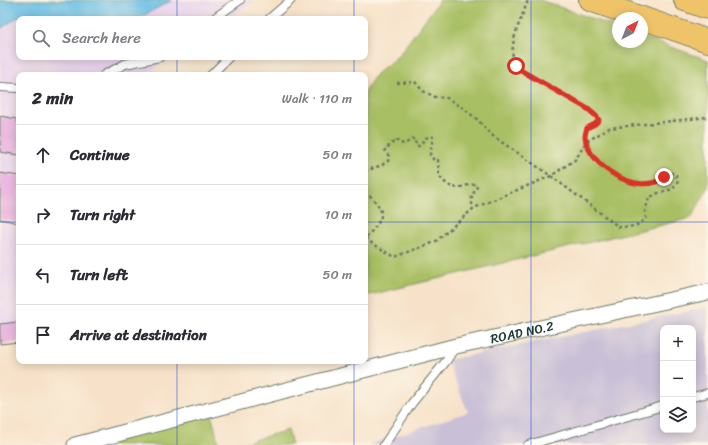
<!DOCTYPE html>
<meta charset="utf-8">
<style>
body{margin:0;font-family:Sriracha,sans-serif;background:#f2f2f3;color:#2b2b33}
.controls{position:absolute;right:12px;bottom:12px;display:grid;overflow:hidden;border-radius:8px;box-shadow:0 2px 10px #0003}
.controls button{width:36px;height:36px;display:grid;place-items:center;padding:0;border:0;border-bottom:1px solid #e1e1e2;background:#fff;color:#2b2b33;font:20px sans-serif}
.compass{position:absolute;left:612px;top:12px;width:36px;height:36px;border-radius:50%;background:#fff;box-shadow:0 2px 10px #0003;rotate:42deg}
.stop{position:absolute;width:12px;height:12px;margin:-9px;border:3px solid #d93025;border-radius:50%;background:#fff}
.stop.end{background:#d93025;border-color:#fff;box-shadow:0 1px 4px #0008}
.list{margin:0;padding:0;list-style:none}
h2{display:flex;justify-content:space-between;align-items:center;height:52px;margin:0;padding:0 16px;font-size:17px}
h2 small{font-size:13px;font-weight:400;color:#7c7c81}
.list li{display:grid;grid-template-columns:26px 1fr auto;gap:12px;align-items:center;box-sizing:border-box;height:60px;padding:0 16px;border-top:1px solid #e1e1e2}
.list b{display:block;font-size:15px;white-space:nowrap}
.list em{font-size:13px;font-style:normal;color:#7c7c81}
.icon{flex:none;width:22px;height:22px;fill:none;stroke:currentColor;stroke-width:2;stroke-linecap:round;stroke-linejoin:round}
.map{position:relative;flex:none;width:708px;height:445px;overflow:hidden}
.search{position:absolute;background:#fff;box-shadow:0 2px 10px #0003;left:16px;top:16px;width:352px;height:44px;display:flex;align-items:center;gap:10px;box-sizing:border-box;padding:0 14px;border-radius:8px;color:#7c7c81;font-size:15px}
.panel{position:absolute;background:#fff;box-shadow:0 2px 10px #0003;left:16px;top:72px;width:352px;height:292px;border-radius:8px}
.map>svg:first-child{display:block}
.built{fill:#e8d2ee}
.industrial{fill:#c9bfd7;fill-rule:evenodd}
.green{fill:#a8bf64;stroke:#647e4c}
.water{fill:#69bee5;stroke:#447e8c}
.building{fill:#e5a5de}
.lines{fill:none;stroke-linecap:round;stroke-linejoin:round}
.lane-casing{stroke:#6b7768;stroke-width:10}
.street-casing{stroke:#6b7768;stroke-width:17}
.primary-casing{stroke:#6b7768;stroke-width:24}
.highway-casing{stroke:#6b7768;stroke-width:24}
.path{stroke:#6b7768;stroke-width:2.5;stroke-dasharray:3 3;stroke-linecap:butt}
.lane{stroke:#fff;stroke-width:8}
.street{stroke:#fff;stroke-width:15}
.primary{stroke:#efc469;stroke-width:22}
.highway{stroke:#efc469;stroke-width:22}
.route{stroke:#d93025;stroke-width:5}
.grid{fill:none;stroke:#1d4ed8;stroke-width:1;stroke-opacity:0.55}
.labels{text-anchor:middle;dominant-baseline:central;stroke-width:3.5;stroke-linejoin:round;paint-order:stroke}
.street-label{font-size:13px;fill:#1f3d34;stroke:#fcf5e5}
</style>
<div class="map">
<svg width="708" height="445" viewBox="0 0 708 445">
<rect width="100%" height="100%" fill="#fcf5e5"/>
<filter id="ink" filterUnits="userSpaceOnUse"><feTurbulence type="fractalNoise" baseFrequency=".025" numOctaves="2"/><feDisplacementMap in="SourceGraphic" scale="8" xChannelSelector="R" yChannelSelector="G"/><feConvolveMatrix kernelMatrix="1 2 1 2 8 2 1 2 1" color-interpolation-filters="sRGB"/></filter>
<filter id="wash" filterUnits="userSpaceOnUse"><feTurbulence type="fractalNoise" baseFrequency=".012" numOctaves="4" result="noise"/><feDisplacementMap in="SourceGraphic" scale="16" xChannelSelector="R" yChannelSelector="G"/><feGaussianBlur stdDeviation="0.9" result="paint"/><feColorMatrix in="noise" values="0 0 0 0 0 0 0 0 0 0 0 0 0 0 0 0 0 1.4 0 .05"/><feComposite in="paint" operator="in"/></filter>
<g filter="url(#wash)">
<rect width="100%" height="100%" fill="#f7e2c9"/>
<path class="built" d="M172,0h82l-27,19h-208v38h152l-26,18h-126v266l-19,4v-316l18,-12 119,2z"/>
<path class="industrial" d="M708,307v138h-340l100,-33 -21,-52zM663,328h30v102h-30z"/>
<g class="green">
<path d="M440,0h100l78,28v14h24v-5l66,23v128l-17,30 -326,78v-205l11,-17 22,-18z"/>
<path d="M210,410l9,35h-146z"/>
<path d="M288,430l4,15h-55z"/>
</g>
<path class="water" d="M0,0h172l-35,19 -119,-2 -18,12z"/>
<g id="blocks">
<g class="building">
<path d="M0,116l17,3v3l2,1v32l-19,-3z"/>
<path d="M0,173l19,3v47l-19,-4z"/>
<path d="M19,322v20l-19,2v-20z"/>
</g>
</g>
</g>
<g filter="url(#ink)">
<use href="#blocks" fill-opacity="0" stroke="#6b7768" stroke-width="1"/>
<g class="lines">
<defs>
<g id="lane">
<path d="M213,19l27,-19"/>
<path d="M269,19l22,-19"/>
<path d="M104,75l21,-11 35,-7"/>
<path d="M211,75l18,-18"/>
<path d="M0,87l19,1"/>
<path d="M693,397l15,-4"/>
<path d="M384,445l28,-42 35,-43 8,-13"/>
<path d="M528,445l135,-39"/>
</g>
<g id="street">
<path id="s1" d="M75,445l381,-99 252,-54"/>
</g>
<g id="primary">
<path d="M590,0l52,18"/>
<path d="M642,18l66,23"/>
</g>
<path id="highway" d="M685,0l23,8"/>
</defs>
<use href="#lane" class="lane-casing"/>
<use href="#street" class="street-casing"/>
<use href="#primary" class="primary-casing"/>
<use href="#highway" class="highway-casing"/>
<g class="path">
<path d="M397,83l18,-1 8,9 12,6 12,1 16,10 15,12 12,14 61,42 68,51c11,0 20,0 27,-9l-1,-7 4,-13c4,-2 8,-5 12,-6 10,-3 13,-1 17,-12l-2,-5 -5,-2c-5,2 -8,6 -13,8 -4,2 -14,4 -19,3 -20,-1 -52,-25 -53,-47 -1,-3 0,-6 1,-9l8,-4 4,-4 -3,-4 -8,-7 -66,-38c-4,-4 -8,-7 -9,-13 -3,-19 9,-40 15,-58"/>
<path d="M365,171l17,-6 6,-4 1,-5 -4,-5v-3l7,-3 1,-4h5l2,2 5,1 7,-5h3l1,7h3l7,-8 4,-2 3,1 -3,18 3,4 5,1 1,16c16,19 19,9 37,8l1,3c-5,9 -8,12 -3,21"/>
<path d="M365,191c24,22 19,26 0,48"/>
<path d="M365,239l30,18 40,-15 39,-34 77,-32 25,-17 10,-17 23,-14 99,-11"/>
</g>
<use href="#lane" class="lane"/>
<use href="#street" class="street"/>
<use href="#primary" class="primary"/>
<use href="#highway" class="highway"/>
</g>
</g>
<g class="lines" filter="url(#ink)">
<path class="route" d="M516,66l6,5 66,38 8,7 3,4 -4,4 -8,4c-1,3 -2,6 -2,9 3,29 54,61 79,40"/>
</g>
<path class="grid" d="M177,0v19M354,0v19M531,0v445M177,57v18M354,57v18M0,222h19M365,222h343M177,361v84M354,361v84"/>
<g class="labels">
<g class="street-label">
<text stroke="none"><textPath href="#s1" startOffset="461">ROAD NO.2</textPath></text>
</g>
</g>
</svg>
<div class="controls">
<button>+</button>
<button>−</button>
<button><svg class="icon" aria-label="layers" viewBox="0 0 24 24"><path d="M12 4l9 5-9 5-9-5zM3 14l9 5 9-5"/></svg></button>
</div>
<svg class="compass" viewBox="-18 -18 36 36"><path d="M0-13l5 13h-10z" fill="#e53935"/><path d="M0 13l5-13h-10z" fill="#7c7c81"/></svg>
<div class="stop" style="left:516px;top:66px"></div>
<div class="stop end" style="left:664px;top:177px"></div>
<div class="search"><svg class="icon" aria-label="search" viewBox="0 0 24 24"><circle cx="10" cy="10" r="6"/><path d="M15 15l6 6"/></svg>Search here</div>
<section class="panel">
<h2>2 min<small>Walk · 110 m</small></h2>
<ul class="list">
<li><svg class="icon" aria-label="ahead" viewBox="0 0 24 24"><path d="M12 20V5M6 11l6-6 6 6"/></svg><div><b>Continue</b></div><em>50 m</em></li>
<li><svg class="icon" aria-label="right" viewBox="0 0 24 24"><path d="M7 20v-9h11M14 6l5 5-5 5"/></svg><div><b>Turn right</b></div><em>10 m</em></li>
<li><svg class="icon" aria-label="left" viewBox="0 0 24 24"><path d="M17 20v-9H6M10 6l-5 5 5 5"/></svg><div><b>Turn left</b></div><em>50 m</em></li>
<li><svg class="icon" aria-label="arrive" viewBox="0 0 24 24"><path d="M6 21V4h12l-3 4 3 4H6"/></svg><div><b>Arrive at destination</b></div></li>
</ul>
</section>
</div>
